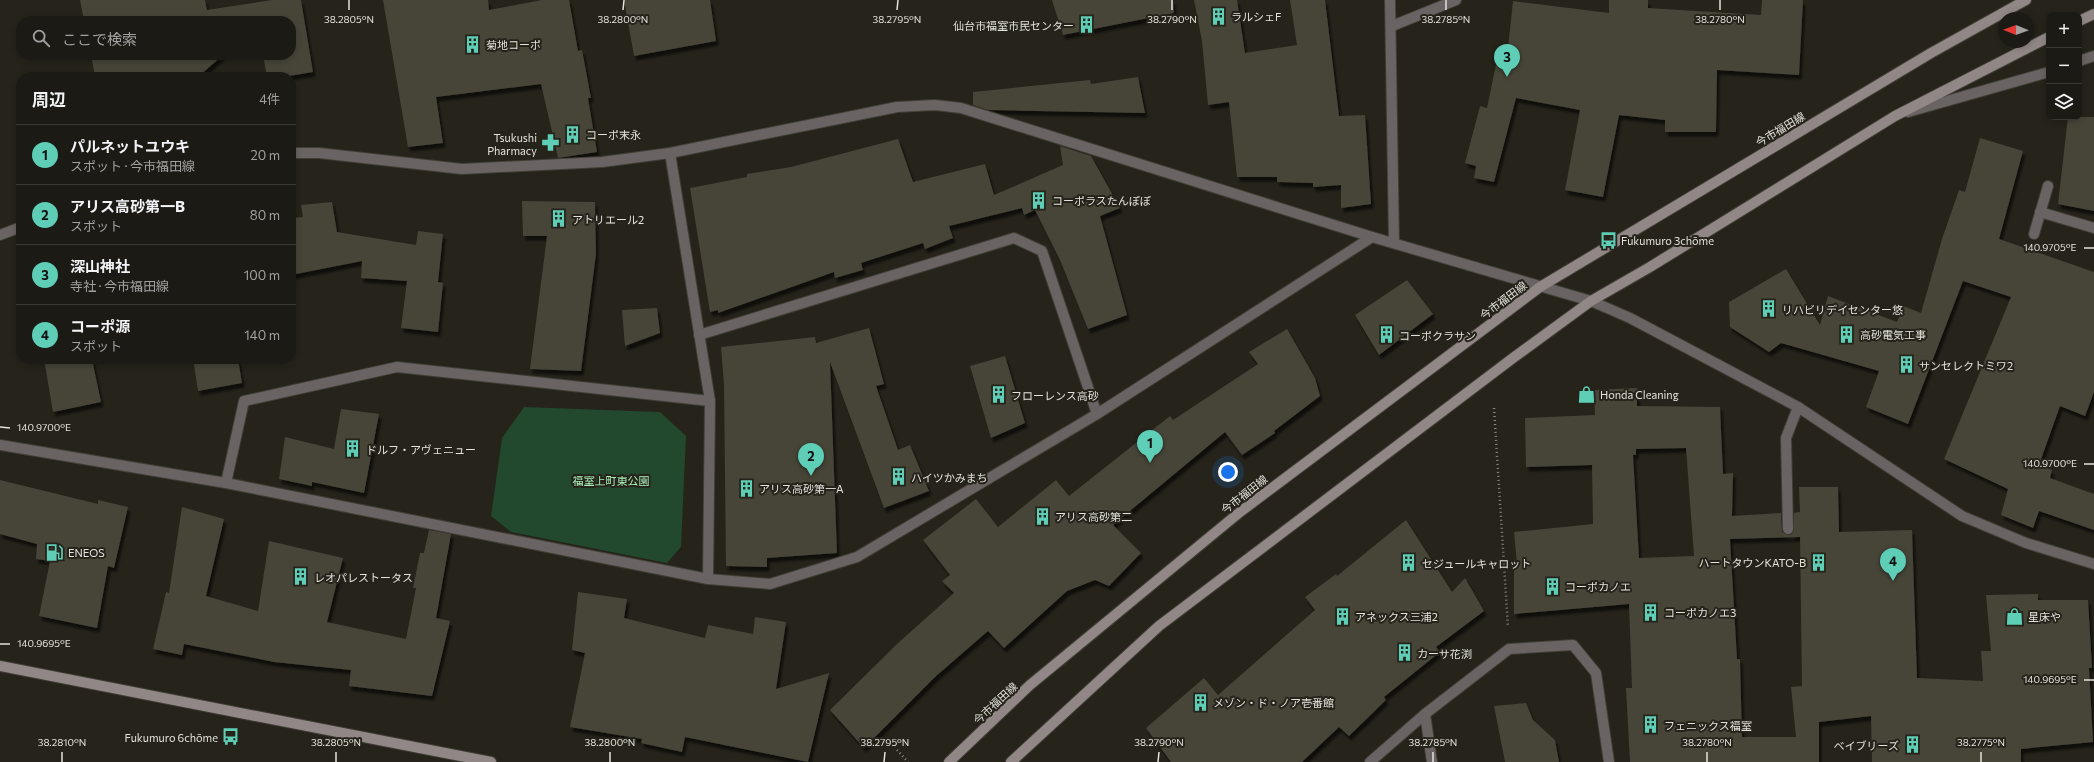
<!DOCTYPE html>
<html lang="ja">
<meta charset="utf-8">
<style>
body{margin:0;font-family:Commissioner,"Noto Sans JP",sans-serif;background:#25231d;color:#f1f3f6}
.controls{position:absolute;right:12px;top:12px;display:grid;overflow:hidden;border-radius:8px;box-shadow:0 2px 6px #0003}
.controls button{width:36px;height:36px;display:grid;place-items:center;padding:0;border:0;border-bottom:1px solid #3a3834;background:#1c1a14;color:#f1f3f6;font:20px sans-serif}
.compass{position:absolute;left:1998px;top:12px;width:36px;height:36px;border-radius:50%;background:#1c1a14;box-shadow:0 2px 6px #0003;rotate:271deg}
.you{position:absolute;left:1228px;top:472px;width:14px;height:14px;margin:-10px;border:3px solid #fff;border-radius:50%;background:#1a73e8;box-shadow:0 0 0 6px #1a73e833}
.badge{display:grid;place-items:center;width:26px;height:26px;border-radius:50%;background:#5eceb7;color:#111;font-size:13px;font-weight:700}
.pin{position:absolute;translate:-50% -33px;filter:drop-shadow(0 1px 2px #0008)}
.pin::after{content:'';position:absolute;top:21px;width:14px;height:12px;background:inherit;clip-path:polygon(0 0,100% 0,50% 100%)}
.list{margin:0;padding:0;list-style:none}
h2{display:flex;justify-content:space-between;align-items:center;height:52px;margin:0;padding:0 16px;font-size:17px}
h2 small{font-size:13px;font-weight:400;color:#a0a1a0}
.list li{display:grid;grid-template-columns:26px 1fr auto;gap:12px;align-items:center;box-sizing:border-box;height:60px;padding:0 16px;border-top:1px solid #3a3834}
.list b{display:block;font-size:15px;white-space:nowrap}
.list p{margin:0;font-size:13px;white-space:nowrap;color:#a0a1a0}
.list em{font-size:13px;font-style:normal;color:#a0a1a0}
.icon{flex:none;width:22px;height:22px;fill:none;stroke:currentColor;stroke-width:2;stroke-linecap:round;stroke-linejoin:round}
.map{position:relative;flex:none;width:2094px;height:762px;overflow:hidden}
.search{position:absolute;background:#1c1a14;box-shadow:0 2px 6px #0003;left:16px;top:16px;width:280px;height:44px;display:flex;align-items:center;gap:10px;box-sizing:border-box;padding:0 14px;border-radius:16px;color:#a0a1a0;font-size:15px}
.panel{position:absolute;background:#1c1a14;box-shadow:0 2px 6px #0003;left:16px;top:72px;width:280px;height:292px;border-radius:16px}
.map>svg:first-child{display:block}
.green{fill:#22482d}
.building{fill:#464439;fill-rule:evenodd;filter:url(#shadow)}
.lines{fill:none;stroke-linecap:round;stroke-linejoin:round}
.street-casing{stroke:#403e35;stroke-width:12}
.secondary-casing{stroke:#403e35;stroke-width:12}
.path{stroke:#88877f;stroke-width:2.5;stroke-dasharray:1 3;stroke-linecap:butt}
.street{stroke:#696363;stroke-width:10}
.secondary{stroke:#918787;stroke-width:10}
.ticks{fill:none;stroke:#e3e2db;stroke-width:1.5}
.labels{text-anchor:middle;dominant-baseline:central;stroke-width:4;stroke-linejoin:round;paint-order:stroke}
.poi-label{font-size:11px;fill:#e3e2db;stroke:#25231a;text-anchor:start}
.street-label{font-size:11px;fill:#e3e2db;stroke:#25231a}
.park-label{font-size:11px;fill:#a8efb9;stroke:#25231a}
.ticks-label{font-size:10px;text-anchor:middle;fill:#e3e2db;stroke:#25231a;stroke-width:4;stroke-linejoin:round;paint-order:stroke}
</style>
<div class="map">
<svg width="2094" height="762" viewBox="0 0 2094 762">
<defs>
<filter id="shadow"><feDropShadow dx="2.5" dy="4.5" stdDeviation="1" flood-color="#0009"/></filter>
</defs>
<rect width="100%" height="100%" fill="#25231a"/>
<path class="green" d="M524,407l136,5 26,24 -5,111 -14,16 -156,-31 -20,-16 11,-78z"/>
<g class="building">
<path d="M80,0h125l2,10 65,-10h29l12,72 -30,5h-16l-4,-22h28v-34h-207z"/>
<path d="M383,0h105l1,10 53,-10h27l9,51 4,-1 9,48h-3l9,54 -39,6 -17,-74 -105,13 7,46 -35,4z"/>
<path d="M624,0h86l6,41 -82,15z"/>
<path d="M1052,0h121l1,13 -111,22z"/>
<path d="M1194,0h43l8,53 52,-8 -7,-45h35l14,116 26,-1 6,89 -30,4v-23l-28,2v-4l-36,-1v-5h-40l-8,-75 -21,3 -6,-64z"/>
<path d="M1609,0h39v8l113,7 1,-15h41l-4,75 -82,-5 -1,62h-51v-12l-46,-5 -16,82 -38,-7 15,-80 -64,-12 -22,84 -20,-4 2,-12 -11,-3 15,-57 7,2 11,-53 9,2 6,-56 96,12z"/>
<path d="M91,55h132l-25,22h-103z"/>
<path d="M1138,77l7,36 -157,-3 -15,-5v-13l117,-12 1,4z"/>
<path d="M2068,117h26v94l-36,-7z"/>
<path d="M1980,138l43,13 -24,88 95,33v120l-9,24 -25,-10 -21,59 13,5 -2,8 44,16v36l-55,-19 -6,17 -32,-13 7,-26 -64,-30 67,-162 -48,-16 -55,143 -42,-17 13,-36 -98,-28 -12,9 -39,-25 -1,-25 57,-33 34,56 8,-29 69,26 6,-16 18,7 21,-74 17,-49 6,2z"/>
<path d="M898,139l15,43 72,-18 9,31 69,-30 -3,-19 31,10 29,52 -20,8 27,99 -39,14 -28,-69 -25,-50 -11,5 -2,-7 -73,18 4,12 -28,11 -2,-6 -62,20 2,7 -28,8 -1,-6 -116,41v-3l-8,2 -20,-124 57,-11v-3l44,-7z"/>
<path d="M522,201l73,1 1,52 -15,117 -51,-2 17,-133h-24z"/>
<path d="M332,202l5,30 79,13 2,-14 25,3 -5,48 5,1 -5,49 -37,-4 6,-47 -46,-3 1,-17 -71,14v-57l12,-1 -2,-12z"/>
<path d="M1407,280l26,34 -54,41 -24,-40z"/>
<path d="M657,308l3,25 -35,13 -3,-36z"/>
<path d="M869,328l15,56 -8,2 22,64 12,-5 19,46 -45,17 -54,-146 7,191 -70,5v9l-41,-1 -2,-181 -3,-38 94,-10 1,6z"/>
<path d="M1287,329l28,49 5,18 -46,35 1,2 -33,22 -17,-23 -112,93 28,28 -32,33 -14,-6 -28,11 -63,57 -16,-17 -53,46 -71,71 -34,-38 67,-66 57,-51 -12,-12 8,-6 -27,-35 53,-41 22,28 58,-47 13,16 101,-80 3,4 85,-56 -9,-12z"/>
<path d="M1005,356l20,67 -34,15 -21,-72z"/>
<path d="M44,359h48l9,43 -48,10z"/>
<path d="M193,359h45l4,24 -44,8z"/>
<path d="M1637,388v18l83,1 3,67 10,-1 -1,43 49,-3 1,19 7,3 3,-1 2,-5v-16l6,-1 -1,-25h39l1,45 73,-2 5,148 66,3 -2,-30h10l-5,-56 52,-1v6h50l4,68h-3l4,74 -72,7v13h-149l-1,-46 -52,6v40h-189l-4,-74h6l-3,-84 -115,10v-49l3,-1 -3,-32 79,-8 -1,-59 -66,2 -1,-49 70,-3 -1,-25zM1686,448l8,108 -55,2 -6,-103h3v-6zM1800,537l2,149 -11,1 5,50h-54l-2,-78h-3l-7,-120z"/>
<path d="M341,409l38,5 -15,79 -52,-11v4l-33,-7 6,-42 49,12z"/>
<path d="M0,480l98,24v-4l30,7 -14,61 -6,-2 -11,62 -58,-12 11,-55 -14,-2 1,-15 -37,-10z"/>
<path d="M182,507l42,12 -18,77 52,15 11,-70 74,17 -16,64 79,17 10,-51h-3l7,-35h4l5,-23 22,4 -15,84 14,3 -18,75 -83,-10 2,-16 -77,-8 -90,-18 -2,11 -29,-6 13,-57 3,1z"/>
<path d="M1406,520l46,72 13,-14 19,33 -48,36 4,5 -56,45 2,3 -37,36 -10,-9 -37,35h-131l-25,-34 58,-50 14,17 97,-85 -10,-13 31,-23 1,2z"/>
<path d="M578,592l49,7 -3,19 81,20 3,-13 45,9 2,-17 31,5 -10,67 53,-16 -21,89 -123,-25 -3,15 -41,-9 1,-4 -72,-12 15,-74 -13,-3z"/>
<path d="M1526,703l7,17 22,20 4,22h-54l-11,-56z"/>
</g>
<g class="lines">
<defs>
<g id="street">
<path d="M1390,0l4,242"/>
<path d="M1392,26l64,-26"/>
<path d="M2079,61l15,-5"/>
<path d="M1908,112l141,-40"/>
<path d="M291,153h28l143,16 140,-7 68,-9 227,-46 38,-2 26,3 411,129 219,64 39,17 168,89 164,109 64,27 68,21"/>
<path d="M670,153l40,248 -2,178"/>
<path d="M2040,212l54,16"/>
<path d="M2034,234l14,-48"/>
<path d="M0,235l21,-8"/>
<path d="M699,335l315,-97 28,13 55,163"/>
<path d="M0,445l226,38 482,96 62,5 87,-27 240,-143 275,-177"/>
<path d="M226,483l18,-82 153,-34 313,34"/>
<path d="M1788,529l-2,-91 12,-31"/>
<path d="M1425,714l7,48"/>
<path d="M1370,762l55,-48 84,-65 64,-4 23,28 13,89"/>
</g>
<g id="secondary">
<path d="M2079,21l15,-7"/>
<path d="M0,666l491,96"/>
<path d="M949,762l81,-77 210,-173 300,-225 391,-234 95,-53"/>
<path d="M1011,762l148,-136 354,-268 78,-57 59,-34 245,-151 154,-79"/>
</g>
</defs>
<use href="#street" class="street-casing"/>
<use href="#secondary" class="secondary-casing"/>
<g class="path">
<path d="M1494,408l14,219"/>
<path d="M897,750l11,12"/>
</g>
<use href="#street" class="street"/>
<use href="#secondary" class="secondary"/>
</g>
<path class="ticks" d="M349,10v-10M623,10l1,-10M897,10l1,-10M1172,10v-10M1446,10v-10M1720,10v-10M2084,248h10M0,427l10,1M2084,464h10M0,644h10M2084,680h10M62,762v-10M336,762v-10M610,762v-10M884,762l1,-10M1158,762l1,-10M1433,762v-10M1707,762v-10M1981,762v-10"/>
<defs>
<symbol id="building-bare" viewBox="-9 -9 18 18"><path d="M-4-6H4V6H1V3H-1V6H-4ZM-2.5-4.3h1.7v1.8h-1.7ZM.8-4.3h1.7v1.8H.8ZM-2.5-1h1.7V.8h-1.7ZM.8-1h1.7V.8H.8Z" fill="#5eceb7" stroke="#25231a" stroke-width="2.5" paint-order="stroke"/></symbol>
<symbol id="pharmacy-bare" viewBox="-9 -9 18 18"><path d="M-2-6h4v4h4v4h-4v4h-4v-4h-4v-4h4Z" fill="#5eceb7" stroke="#25231a" stroke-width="2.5" paint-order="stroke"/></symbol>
<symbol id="bus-bare" viewBox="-9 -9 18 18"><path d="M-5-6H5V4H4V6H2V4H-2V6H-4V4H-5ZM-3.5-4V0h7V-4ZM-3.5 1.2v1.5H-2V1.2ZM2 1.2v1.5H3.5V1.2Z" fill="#5eceb7" stroke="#25231a" stroke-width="2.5" paint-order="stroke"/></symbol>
<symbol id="shop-bare" viewBox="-9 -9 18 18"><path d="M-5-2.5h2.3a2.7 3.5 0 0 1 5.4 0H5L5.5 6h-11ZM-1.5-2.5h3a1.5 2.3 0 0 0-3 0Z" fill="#5eceb7" stroke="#25231a" stroke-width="2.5" paint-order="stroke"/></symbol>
<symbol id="fuel-bare" viewBox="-9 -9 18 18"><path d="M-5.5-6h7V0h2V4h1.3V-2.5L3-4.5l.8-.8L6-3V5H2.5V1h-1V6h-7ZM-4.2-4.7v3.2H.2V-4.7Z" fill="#5eceb7" stroke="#25231a" stroke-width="2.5" paint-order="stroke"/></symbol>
</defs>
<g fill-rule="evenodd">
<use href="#building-bare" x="1206" y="4" width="25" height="25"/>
<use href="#building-bare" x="1074" y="12" width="25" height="25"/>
<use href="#building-bare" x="460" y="32" width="25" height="25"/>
<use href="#building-bare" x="560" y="122" width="25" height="25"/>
<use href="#pharmacy-bare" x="538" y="130" width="25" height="25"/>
<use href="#building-bare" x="1026" y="188" width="25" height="25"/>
<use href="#building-bare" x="546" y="206" width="25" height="25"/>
<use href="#bus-bare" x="1596" y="228" width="25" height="25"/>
<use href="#building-bare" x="1756" y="296" width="25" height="25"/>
<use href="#building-bare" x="1834" y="322" width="25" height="25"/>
<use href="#building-bare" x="1374" y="322" width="25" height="25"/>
<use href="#building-bare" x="1894" y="352" width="25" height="25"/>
<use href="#shop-bare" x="1574" y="382" width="25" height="25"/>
<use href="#building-bare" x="986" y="382" width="25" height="25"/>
<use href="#building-bare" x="340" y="436" width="25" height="25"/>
<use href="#building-bare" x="886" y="464" width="25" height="25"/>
<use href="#building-bare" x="734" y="476" width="25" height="25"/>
<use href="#building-bare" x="1030" y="504" width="25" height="25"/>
<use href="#fuel-bare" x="42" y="540" width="25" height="25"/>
<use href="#building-bare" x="1806" y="550" width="25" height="25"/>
<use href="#building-bare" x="1396" y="550" width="25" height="25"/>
<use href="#building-bare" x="288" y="564" width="25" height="25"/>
<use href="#building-bare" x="1540" y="574" width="25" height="25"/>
<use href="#building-bare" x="1638" y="600" width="25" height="25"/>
<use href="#building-bare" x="1330" y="604" width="25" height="25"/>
<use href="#shop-bare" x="2002" y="604" width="25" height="25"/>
<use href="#building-bare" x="1392" y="640" width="25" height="25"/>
<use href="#building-bare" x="1188" y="690" width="25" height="25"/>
<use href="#building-bare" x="1638" y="712" width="25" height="25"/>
<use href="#bus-bare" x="218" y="724" width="25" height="25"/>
<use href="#building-bare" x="1900" y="732" width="25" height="25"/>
</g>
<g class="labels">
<g class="poi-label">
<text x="1231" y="16">ラルシェF</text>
<text x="1074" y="25" text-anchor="end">仙台市福室市民センター</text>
<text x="486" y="44">菊地コーポ</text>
<text x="586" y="134">コーポ末永</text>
<text x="537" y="137" text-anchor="end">Tsukushi<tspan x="537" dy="13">Pharmacy</tspan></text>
<text x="1052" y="200">コーポラスたんぽぽ</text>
<text x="572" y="219">アトリエール2</text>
<text x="1621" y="240">Fukumuro 3chōme</text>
<text x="1782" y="309">リハビリデイセンター悠</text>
<text x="1860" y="334">高砂電気工事</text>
<text x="1399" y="335">コーポクラサン</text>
<text x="1919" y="365">サンセレクトミワ2</text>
<text x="1600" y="394">Honda Cleaning</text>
<text x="1011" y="395">フローレンス高砂</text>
<text x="366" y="449">ドルフ・アヴェニュー</text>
<text x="911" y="477">ハイツかみまち</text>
<text x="759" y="488">アリス高砂第一A</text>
<text x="1055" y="516">アリス高砂第二</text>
<text x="68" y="552">ENEOS</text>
<text x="1806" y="562" text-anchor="end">ハートタウンKATO-B</text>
<text x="1422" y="563">セジュールキャロット</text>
<text x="314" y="577">レオパレストータス</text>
<text x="1565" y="586">コーポカノエ</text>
<text x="1664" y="612">コーポカノエ3</text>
<text x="1355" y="616">アネックス三浦2</text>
<text x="2028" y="616">星床や</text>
<text x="1417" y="653">カーサ花渕</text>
<text x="1213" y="702">メゾン・ド・ノア壱番館</text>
<text x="1664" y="725">フェニックス福室</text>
<text x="218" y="737" text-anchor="end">Fukumuro 6chōme</text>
<text x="1899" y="745" text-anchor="end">ベイブリーズ</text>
</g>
<g class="street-label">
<text transform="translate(1780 129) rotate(-31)">今市福田線</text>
<text transform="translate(1503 300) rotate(-37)">今市福田線</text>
<text transform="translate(1244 494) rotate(-38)">今市福田線</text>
<text transform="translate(995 703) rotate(-43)">今市福田線</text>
</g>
<g class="park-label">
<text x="611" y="480">福室上町東公園</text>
</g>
</g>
<g class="ticks-label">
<text x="349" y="23">38.2805°N</text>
<text x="623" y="23">38.2800°N</text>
<text x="897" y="23">38.2795°N</text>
<text x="1172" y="23">38.2790°N</text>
<text x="1446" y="23">38.2785°N</text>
<text x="1720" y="23">38.2780°N</text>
<text x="2050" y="251">140.9705°E</text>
<text x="44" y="431">140.9700°E</text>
<text x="2050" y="467">140.9700°E</text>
<text x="44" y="647">140.9695°E</text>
<text x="2050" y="683">140.9695°E</text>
<text x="62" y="746">38.2810°N</text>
<text x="336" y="746">38.2805°N</text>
<text x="610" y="746">38.2800°N</text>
<text x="885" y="746">38.2795°N</text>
<text x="1159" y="746">38.2790°N</text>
<text x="1433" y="746">38.2785°N</text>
<text x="1707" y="746">38.2780°N</text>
<text x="1981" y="746">38.2775°N</text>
</g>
</svg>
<div class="controls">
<button>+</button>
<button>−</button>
<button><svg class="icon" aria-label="layers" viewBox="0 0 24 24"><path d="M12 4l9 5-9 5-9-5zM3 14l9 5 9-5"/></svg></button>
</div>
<svg class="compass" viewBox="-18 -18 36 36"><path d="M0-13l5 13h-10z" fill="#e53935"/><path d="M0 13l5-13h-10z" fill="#a0a1a0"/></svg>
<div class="you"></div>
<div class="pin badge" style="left:1150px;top:463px">1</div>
<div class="pin badge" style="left:811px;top:476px">2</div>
<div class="pin badge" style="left:1507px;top:77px">3</div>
<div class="pin badge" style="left:1893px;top:581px">4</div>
<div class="search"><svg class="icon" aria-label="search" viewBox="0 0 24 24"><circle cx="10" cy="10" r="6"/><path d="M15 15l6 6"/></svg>ここで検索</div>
<section class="panel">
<h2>周辺<small>4件</small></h2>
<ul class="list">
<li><span class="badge">1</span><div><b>パルネットユウキ</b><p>スポット · 今市福田線</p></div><em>20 m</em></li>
<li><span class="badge">2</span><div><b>アリス高砂第一B</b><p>スポット</p></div><em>80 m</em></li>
<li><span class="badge">3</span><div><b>深山神社</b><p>寺社 · 今市福田線</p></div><em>100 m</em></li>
<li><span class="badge">4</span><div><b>コーポ源</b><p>スポット</p></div><em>140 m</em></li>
</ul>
</section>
</div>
